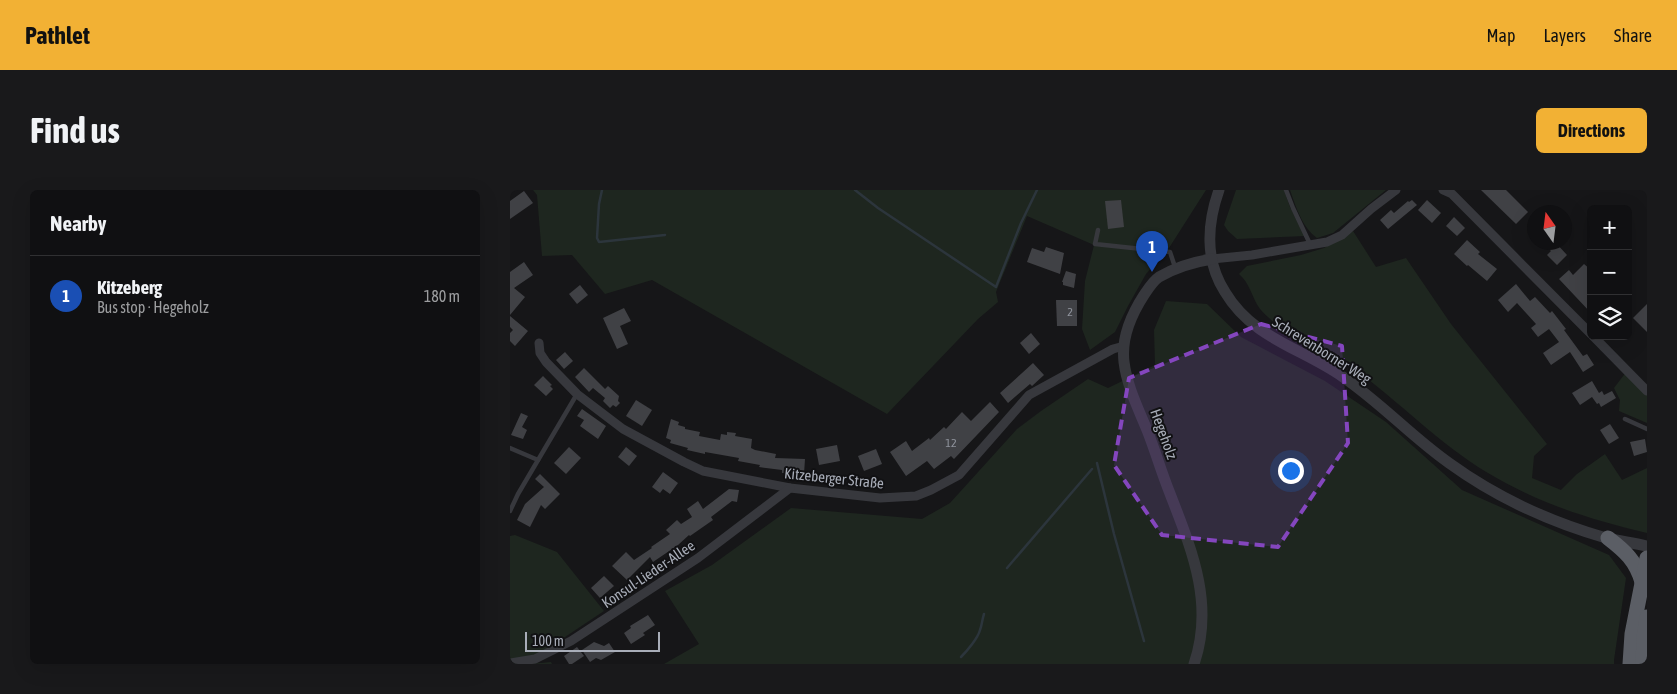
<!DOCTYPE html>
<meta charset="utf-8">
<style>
body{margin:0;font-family:"Asap Condensed",sans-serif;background:#19191b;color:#f1f3f6}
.controls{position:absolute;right:15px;top:15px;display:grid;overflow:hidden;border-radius:8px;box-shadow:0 5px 20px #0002}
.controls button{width:45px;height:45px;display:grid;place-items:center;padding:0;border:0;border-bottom:1px solid #303032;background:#101012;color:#f1f3f6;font:25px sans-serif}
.compass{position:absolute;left:1017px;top:15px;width:45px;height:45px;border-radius:50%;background:#101012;box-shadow:0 5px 20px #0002;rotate:346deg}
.scale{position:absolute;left:15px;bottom:12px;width:135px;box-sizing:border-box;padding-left:5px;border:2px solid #a8adb8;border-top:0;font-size:14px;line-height:18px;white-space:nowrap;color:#a8adb8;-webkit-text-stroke:4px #111113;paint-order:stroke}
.you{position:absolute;left:780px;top:280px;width:18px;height:18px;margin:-12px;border:4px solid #fff;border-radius:50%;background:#1a73e8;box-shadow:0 0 0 8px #1a73e833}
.badge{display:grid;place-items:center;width:32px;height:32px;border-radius:50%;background:#f2b134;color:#fff;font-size:16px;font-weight:700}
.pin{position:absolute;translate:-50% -41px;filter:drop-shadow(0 1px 2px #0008)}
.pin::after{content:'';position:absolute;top:26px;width:18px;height:15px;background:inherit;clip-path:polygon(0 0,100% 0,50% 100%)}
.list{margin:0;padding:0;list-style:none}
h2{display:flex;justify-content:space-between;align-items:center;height:65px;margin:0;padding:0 20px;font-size:21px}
h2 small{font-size:16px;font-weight:400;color:#9c9d9f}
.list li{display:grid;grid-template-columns:32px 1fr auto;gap:15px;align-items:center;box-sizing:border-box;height:80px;padding:0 20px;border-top:1px solid #303032}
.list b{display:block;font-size:19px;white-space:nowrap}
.list p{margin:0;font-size:16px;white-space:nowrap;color:#9c9d9f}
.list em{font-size:16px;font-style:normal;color:#9c9d9f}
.icon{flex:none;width:28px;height:28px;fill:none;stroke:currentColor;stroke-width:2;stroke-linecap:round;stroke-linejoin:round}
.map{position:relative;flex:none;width:1137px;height:474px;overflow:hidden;border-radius:8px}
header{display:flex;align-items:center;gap:30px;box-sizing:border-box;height:70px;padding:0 25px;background:#f2b134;color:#111}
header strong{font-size:24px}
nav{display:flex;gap:28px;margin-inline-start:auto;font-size:18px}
.intro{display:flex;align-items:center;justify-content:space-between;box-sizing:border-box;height:120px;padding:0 30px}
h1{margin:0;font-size:35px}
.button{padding:12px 22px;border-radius:8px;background:#f2b134;color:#111;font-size:18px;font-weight:700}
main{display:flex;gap:30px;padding:0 30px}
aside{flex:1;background:#101012;border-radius:8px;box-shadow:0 5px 20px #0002}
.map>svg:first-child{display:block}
.green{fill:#1e261f}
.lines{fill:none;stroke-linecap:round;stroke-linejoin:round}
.stream{stroke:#2c353c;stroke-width:2.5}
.building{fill:#404145}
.service{stroke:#37383d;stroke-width:4.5}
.minor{stroke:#37383d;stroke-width:9}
.tertiary{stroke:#37383d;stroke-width:11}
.trunk{stroke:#5b5e65;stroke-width:15}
.marked{fill:#8446be;fill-opacity:0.2;stroke:#8446be;stroke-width:4;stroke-dasharray:10 6;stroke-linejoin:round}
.labels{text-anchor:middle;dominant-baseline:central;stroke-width:4;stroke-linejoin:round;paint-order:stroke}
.number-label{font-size:12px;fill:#8e929b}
.street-label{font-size:15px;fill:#a8adb8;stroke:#111113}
</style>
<header>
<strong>Pathlet</strong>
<nav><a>Map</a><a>Layers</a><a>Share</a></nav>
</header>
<div class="intro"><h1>Find us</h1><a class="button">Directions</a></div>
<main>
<aside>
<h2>Nearby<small></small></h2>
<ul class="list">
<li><span class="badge" style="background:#1a4fb4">1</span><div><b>Kitzeberg</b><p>Bus stop · Hegeholz</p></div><em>180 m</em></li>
</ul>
</aside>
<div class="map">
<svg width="1137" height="474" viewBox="0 0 1137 474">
<rect width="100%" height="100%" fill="#161618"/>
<g class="green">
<path d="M23,0h673l-37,58 -23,26 -18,32 -13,26 -25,18 -8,-21 3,-48 9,-36 -67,-29 -31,76 2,10 -20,17 -91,95 -235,-134 -47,14 -33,-39 -30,1 -5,-61z"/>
<path d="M726,0h48l6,17 15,29 -68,3 -9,-8 -4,-6z"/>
<path d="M780,0h96l-53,43 -16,5c-15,-11 -21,-31 -27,-48z"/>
<path d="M843,41l23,36 30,-9 45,66 96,120 -13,12 -2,22 29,12 16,-16 28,-20 17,26 25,-12v65c-58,-14 -107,-29 -159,-60 -49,-29 -89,-72 -135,-105 -10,-7 -21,-15 -32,-20 -15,-8 -34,-15 -47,-26 -5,-4 -10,-8 -14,-13 -8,-11 -10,-26 -21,-35l8,-8 54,-11 23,-7z"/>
<path d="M656,111l41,3 34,33 84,44 61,41 76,68 147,65 17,23 -12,82v4h-950l35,-20 -34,-53 47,-26 79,-57 131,11 28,-16 67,-74 24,-18 47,-32 20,9 47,-23 -1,-35z"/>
<path d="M1117,181l20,20v32l-28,-12 1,-11 -6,-12z"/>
<path d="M5,345l42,17 47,59 -54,36 -20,17 21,-2 1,2h-42v-128z"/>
</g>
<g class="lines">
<g class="stream">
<path d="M92,0l-3,14 -2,34 2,4 66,-7"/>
<path d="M345,0l23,18 118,79 25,-64 16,-33"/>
<path d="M587,273l17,71 30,107"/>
<path d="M497,378l85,-99"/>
<path d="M451,467c6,-6 17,-19 19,-27 2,-5 2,-10 4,-16"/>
</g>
</g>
<g class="building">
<path d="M971,0h25l22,22 -12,12z"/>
<path d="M14,1l9,12 -23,16v-18z"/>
<path d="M611,10l3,27 -16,2 -3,-28z"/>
<path d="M902,10l5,5 -29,24 -8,-9 11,-10 3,3 14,-12 1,1z"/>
<path d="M917,10l14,13 -9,10 -14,-13z"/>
<path d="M944,27l11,11 -8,8 -11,-10z"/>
<path d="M957,50l13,12 -2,2 19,15 -10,12 -19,-16 -1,1 -13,-12z"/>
<path d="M1032,52h13l12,13 -10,10 -10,-10 4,-4z"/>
<path d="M536,57l18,6 -4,21 -33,-12 5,-14 12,4z"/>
<path d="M14,72l9,13 -19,13 11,9 -15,18v-43z"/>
<path d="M1074,74l7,6v43l-32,-34 10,-9 4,5z"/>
<path d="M556,81l10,3 -2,14 -11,-3v-3h-1z"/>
<path d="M1006,94l14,17 5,-4 15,16 2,-2 14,18 -2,1 19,26 4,-2 7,11 -11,7 -13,-20 -19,13 -8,-12 16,-11 -10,-13 -11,8 -7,-9 5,-4 -19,-21 -9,9 -10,-12z"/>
<path d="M70,95l8,10 -11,9 -8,-10z"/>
<path d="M546,110h21v26h-20z"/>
<path d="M1137,114v28l-14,-14z"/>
<path d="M114,118l7,13 -11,5 8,18 -11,5 -14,-31z"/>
<path d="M0,126l18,15 -13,15 -5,-5v-8l3,-3 -3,-3z"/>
<path d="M521,143l9,11 -11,10 -9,-11z"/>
<path d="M55,162l8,9 -9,8 -8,-9z"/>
<path d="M523,173l11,12 -12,11 -2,-2 -22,19 -8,-10z"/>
<path d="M74,178l21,21 3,-3 11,10 -1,5 2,2 -4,4 -3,-2 -3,3 -7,-7 2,-3 -12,-10 -4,4 -14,-15z"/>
<path d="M33,186l9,9 -2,1 3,3 -7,7 -12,-11z"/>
<path d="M1082,191l7,12 3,-2 2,4 8,-4 4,7 -15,9 -2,-4 -2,1 -5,-7 -12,8 -8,-12z"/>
<path d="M126,210l16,10 -10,16 -16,-10z"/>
<path d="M480,212l9,10 -45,47 -3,-3 -17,13 -7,-8 -21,15 -16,-24 16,-11 6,10 17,-13 1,2 14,-13 2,2 16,-17 9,9z"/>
<path d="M72,219l24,17 -8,13 -18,-13 4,-6 -7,-4z"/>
<path d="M11,223l7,3 -6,11 5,3 -4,9 -12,-4z"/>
<path d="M161,229l8,3 -1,3 7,2v2l15,3 -1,4 21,4 1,-6 6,1v-3l9,1 -1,3 17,3 -1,9 4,2 21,4 -1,4 30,1 -1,15 -22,-1v-3l-23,-3 1,-2 -22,-4 1,-3 -34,-6v2l-18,-4 1,-2 -18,-5 1,-3 -5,-2z"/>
<path d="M1100,234l9,14 -10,6 -9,-14z"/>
<path d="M1135,249l2,13 -13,4 -4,-14z"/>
<path d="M327,255l3,16 -21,4 -3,-16z"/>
<path d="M59,257l12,11 -15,16 -12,-11z"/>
<path d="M116,257l11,9 -8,10 -11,-9z"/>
<path d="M366,259l6,15 -18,7 -6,-15z"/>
<path d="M153,282l15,11 -8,11 -7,-5 -3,4 -8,-6z"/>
<path d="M30,284l20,20 -15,15 -4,-4 -11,22 -13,-7 8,-16 19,-17 -9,-8z"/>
<path d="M219,299l10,1 -2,12 -5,-1 -21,16 2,3 -23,16 -1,-1 -11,10 -25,17 -3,-5 -23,23 -15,-14 14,-14 8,8 18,-12 -1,-1 19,-13 -4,-4 11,-10 4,4 11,-7 -5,-8 11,-8 5,8z"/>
<path d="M94,386l10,10 -14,12 -9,-10z"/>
<path d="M138,425l7,10 -12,8 2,2 -14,9 -7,-11 7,-5 -1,-2z"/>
<path d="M84,452l10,4 5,-3 6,9 -14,8 -5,-2 -6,4 -8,-12z"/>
<path d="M67,457l7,9 -12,8h-3l-5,-8z"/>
</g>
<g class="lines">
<g class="service">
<path d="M776,0l7,18 17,36"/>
<path d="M588,40l-3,14 75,8 5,15"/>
<path d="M1115,229l22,10"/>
<path d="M0,258l28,12"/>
<path d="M0,321l8,-17 59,-100"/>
</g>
<g class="minor">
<path d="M933,0l9,4 139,140"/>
<path d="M702,69l40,-4 75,-13 15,-7 29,-26 25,-19"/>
<path d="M1083,146l54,55"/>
<path d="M29,153l1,10 6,9 31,32 46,35 61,33 19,9 87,17 90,10 36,-2 15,-6 28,-15 70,-80 84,-46 11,-3"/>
<path d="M0,473l25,-4 36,-18 127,-83 92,-70"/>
</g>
<g class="tertiary">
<path d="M709,0c-12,34 -14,71 6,102 28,47 77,56 118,85 38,26 69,60 106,86 47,34 101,59 157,75 14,3 27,5 41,8"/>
<path d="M684,474c21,-61 -3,-116 -25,-173 -8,-20 -14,-41 -22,-61 -9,-22 -20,-44 -23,-68 -3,-25 7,-47 20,-67 4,-6 9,-14 15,-18 17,-10 34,-15 53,-18"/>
</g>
<g class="trunk">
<path d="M1098,348c17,13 28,23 34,44"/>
<path d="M1120,474l2,-30 15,-76"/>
<path d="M1133,474l1,-27 3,-20"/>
</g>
</g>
<path class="marked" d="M751,134l81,22 6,97 -70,104 -116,-12 -48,-70 15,-87z"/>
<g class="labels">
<g class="number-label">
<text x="560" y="122">2</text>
<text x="441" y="253">12</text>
</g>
<g class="street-label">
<text transform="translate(812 160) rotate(32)">Schrevenborner Weg</text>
<text transform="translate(654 244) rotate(70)">Hegeholz</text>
<text transform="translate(324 288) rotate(6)">Kitzeberger Straße</text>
<text transform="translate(138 384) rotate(-34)">Konsul-Lieder-Allee</text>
</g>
</g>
</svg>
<div class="controls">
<button>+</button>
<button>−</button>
<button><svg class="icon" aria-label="layers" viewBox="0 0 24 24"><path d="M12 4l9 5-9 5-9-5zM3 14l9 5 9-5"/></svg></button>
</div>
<svg class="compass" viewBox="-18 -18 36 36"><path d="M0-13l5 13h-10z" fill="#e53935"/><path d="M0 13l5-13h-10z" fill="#9c9d9f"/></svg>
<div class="scale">100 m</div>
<div class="you"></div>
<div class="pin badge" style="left:642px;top:82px;background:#1a4fb4">1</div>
</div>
</main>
